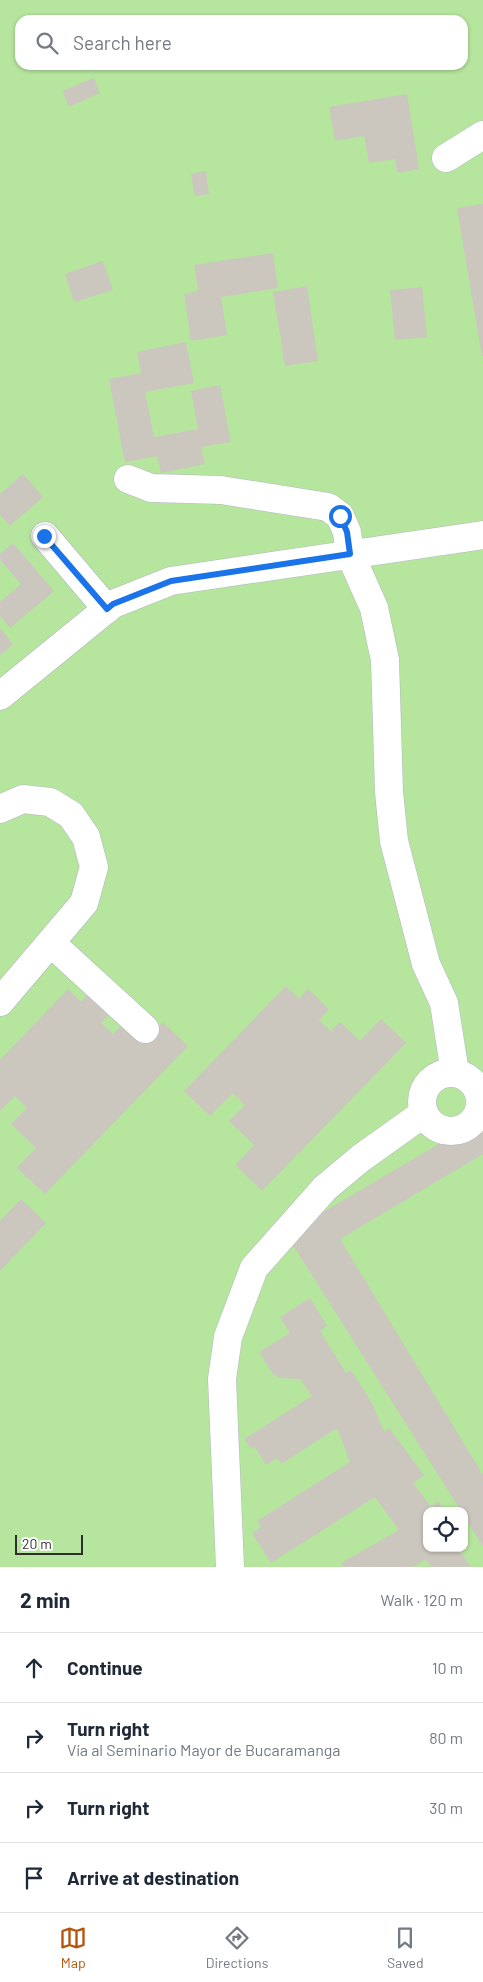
<!DOCTYPE html>
<meta charset="utf-8">
<style>
body{margin:0;font-family:Barlow,sans-serif;background:#f6f6f7;color:#1f2937}
.controls{position:absolute;right:15px;bottom:15px;display:grid;overflow:hidden;border-radius:10px;box-shadow:0 1px 4px #0004}
.controls button{width:45px;height:45px;display:grid;place-items:center;padding:0;border:0;border-bottom:1px solid #e0e1e3;background:#fff;color:#1f2937;font:25px sans-serif}
.scale{position:absolute;left:15px;bottom:12px;width:68px;box-sizing:border-box;padding-left:5px;border:2px solid #2e2e2e;border-top:0;font-size:14px;line-height:18px;white-space:nowrap;color:#2e2e2e;-webkit-text-stroke:4px #fff;paint-order:stroke}
.stop{position:absolute;width:15px;height:15px;margin:-11px;border:4px solid #1a73e8;border-radius:50%;background:#fff}
.stop.end{background:#1a73e8;border-color:#fff;box-shadow:0 1px 5px #0008}
.list{margin:0;padding:0;list-style:none}
h2{display:flex;justify-content:space-between;align-items:center;height:65px;margin:0;padding:0 20px;font-size:21px}
h2 small{font-size:16px;font-weight:400;color:#747a83}
.list li{display:grid;grid-template-columns:32px 1fr auto;gap:15px;align-items:center;box-sizing:border-box;height:70px;padding:0 20px;border-top:1px solid #e0e1e3}
.list b{display:block;font-size:19px;white-space:nowrap}
.list p{margin:0;font-size:16px;white-space:nowrap;color:#747a83}
.list em{font-size:16px;font-style:normal;color:#747a83}
.icon{flex:none;width:28px;height:28px;fill:none;stroke:currentColor;stroke-width:2;stroke-linecap:round;stroke-linejoin:round}
.map{position:relative;flex:none;width:483px;height:1567px;overflow:hidden}
.search{position:absolute;background:#fff;box-shadow:0 1px 4px #0004;left:15px;right:15px;top:15px;height:55px;display:flex;align-items:center;gap:12px;box-sizing:border-box;padding:0 18px;border-radius:15px;color:#747a83;font-size:19px}
.sheet{height:345px;background:#fff}
nav{display:flex;justify-content:space-around;align-items:center;box-sizing:border-box;height:70px;border-top:1px solid #e0e1e3;background:#fff;font-size:14px;color:#747a83}
nav a{display:grid;justify-items:center;gap:2px}
nav .on{color:#b45309}
.map>svg:first-child{display:block}
.green{fill:#b6e59e;fill-rule:evenodd}
.building{fill:#cbc7bf}
.lines{fill:none;stroke-linecap:round;stroke-linejoin:round}
.minor-casing{stroke:#b4b7c1;stroke-width:29}
.minor{stroke:#fff;stroke-width:28}
.route{stroke:#1a73e8;stroke-width:6}
</style>
<div class="map">
<svg width="483" height="1567" viewBox="0 0 483 1567">
<rect width="100%" height="100%" fill="#efe9e1"/>
<path class="green" d="M0,0h483v1567h-483zM20,20h443v45h-443zM427,1511h37v37h-37z"/>
<g class="building">
<path d="M94,78l6,15 -31,14 -7,-16z"/>
<path d="M407,94l12,75 -22,4 -2,-14 -26,4 -5,-27 -29,5 -6,-34z"/>
<path d="M206,171l3,23 -14,2 -4,-22z"/>
<path d="M483,204v152h-1l-25,-148z"/>
<path d="M273,253l5,35 -57,9 6,38 -36,6 -7,-47 14,-3 -4,-26z"/>
<path d="M103,261l10,29 -39,12 -9,-28z"/>
<path d="M307,286l11,75 -33,5 -12,-74z"/>
<path d="M422,287l5,50 -32,3 -5,-50z"/>
<path d="M186,342l8,41 -49,9 9,45 44,-8 -7,-38 29,-6 11,57 -30,5 4,17 -44,9 -4,-17 -32,6 -16,-83 32,-6 -4,-21z"/>
<path d="M23,474l20,23 -33,29 -10,-11v-21z"/>
<path d="M13,543l41,48 -44,37 -10,-12v-14l21,-18 -21,-24v-6z"/>
<path d="M0,628l13,16 -13,11z"/>
<path d="M286,986l13,13 9,-10 21,20 -10,11 12,11 9,-9 20,19 21,-22 25,24 -144,148 -27,-26 19,-20 -25,-24 16,-16 -12,-12 -23,23 -26,-25z"/>
<path d="M68,989l13,13 9,-10 21,20 -10,11 12,11 9,-9 20,19 21,-22 25,24 -143,148 -28,-26 19,-20 -25,-24 16,-16 -12,-12 -15,15v-51z"/>
<path d="M483,1118v36l-143,85 143,236v71l-19,-29v-6h-3l-175,-277z"/>
<path d="M21,1199l25,24 -46,48v-50z"/>
<path d="M310,1298l17,28 -7,5 26,42 5,-3 22,35 11,27 5,-4 35,47 -11,8 18,24 7,-6 6,10h-17v37h31l13,19h-40l-5,-8 -13,8h-69l-3,-4 58,-33 -24,-33 -104,66 -19,-30 9,-6 -4,-6 93,-59 -13,-34 -56,36 -4,-6 -11,7 -11,-18 -4,2 -7,-10 68,-43 -12,-17 -20,-1 -7,-4 -14,-22 31,-19 -10,-16z"/>
</g>
<g class="lines">
<defs>
<g id="minor">
<path d="M446,158l37,-23"/>
<path d="M128,479l23,9 70,2 107,17 12,9 7,16 3,22 24,54 11,52 4,132 5,49 32,123 18,39 11,70"/>
<path d="M45,536l62,73"/>
<path d="M0,696l113,-92 58,-23 312,-46"/>
<path d="M0,809l23,-10 27,3 21,13 15,22 8,30 -10,36 -84,99"/>
<path d="M51,943l94,86"/>
<circle cx="451" cy="1102" r="29"/>
<path d="M230,1567l-8,-188 6,-42 26,-69 71,-80 36,-30 63,-45"/>
</g>
</defs>
<use href="#minor" class="minor-casing"/>
<use href="#minor" class="minor"/>
</g>
<g class="lines">
<path class="route" d="M44,536l63,73 6,-5 58,-23 179,-27 -3,-22 -7,-16"/>
</g>
</svg>
<div class="controls">
<button><svg class="icon" aria-label="locate" viewBox="0 0 24 24"><circle cx="12" cy="12" r="6"/><path d="M12 2v4M12 18v4M2 12h4M18 12h4"/></svg></button>
</div>
<div class="scale">20 m</div>
<div class="stop" style="left:340px;top:516px"></div>
<div class="stop end" style="left:44px;top:536px"></div>
<div class="search"><svg class="icon" aria-label="search" viewBox="0 0 24 24"><circle cx="10" cy="10" r="6"/><path d="M15 15l6 6"/></svg>Search here</div>
</div>
<section class="sheet">
<h2>2 min<small>Walk · 120 m</small></h2>
<ul class="list">
<li><svg class="icon" aria-label="ahead" viewBox="0 0 24 24"><path d="M12 20V5M6 11l6-6 6 6"/></svg><div><b>Continue</b></div><em>10 m</em></li>
<li><svg class="icon" aria-label="right" viewBox="0 0 24 24"><path d="M7 20v-9h11M14 6l5 5-5 5"/></svg><div><b>Turn right</b><p>Vía al Seminario Mayor de Bucaramanga</p></div><em>80 m</em></li>
<li><svg class="icon" aria-label="right" viewBox="0 0 24 24"><path d="M7 20v-9h11M14 6l5 5-5 5"/></svg><div><b>Turn right</b></div><em>30 m</em></li>
<li><svg class="icon" aria-label="arrive" viewBox="0 0 24 24"><path d="M6 21V4h12l-3 4 3 4H6"/></svg><div><b>Arrive at destination</b></div></li>
</ul>
</section>
<nav>
<a class="on"><svg class="icon" aria-label="map" viewBox="0 0 24 24"><path d="M3 6l6-2 6 2 6-2v14l-6 2-6-2-6 2zM9 4v14M15 6v14"/></svg>Map</a>
<a><svg class="icon" aria-label="directions" viewBox="0 0 24 24"><path d="M12 3l9 9-9 9-9-9zM9 14v-3h6M13 9l2 2-2 2"/></svg>Directions</a>
<a><svg class="icon" aria-label="saved" viewBox="0 0 24 24"><path d="M7 4h10v16l-5-4-5 4z"/></svg>Saved</a>
</nav>
